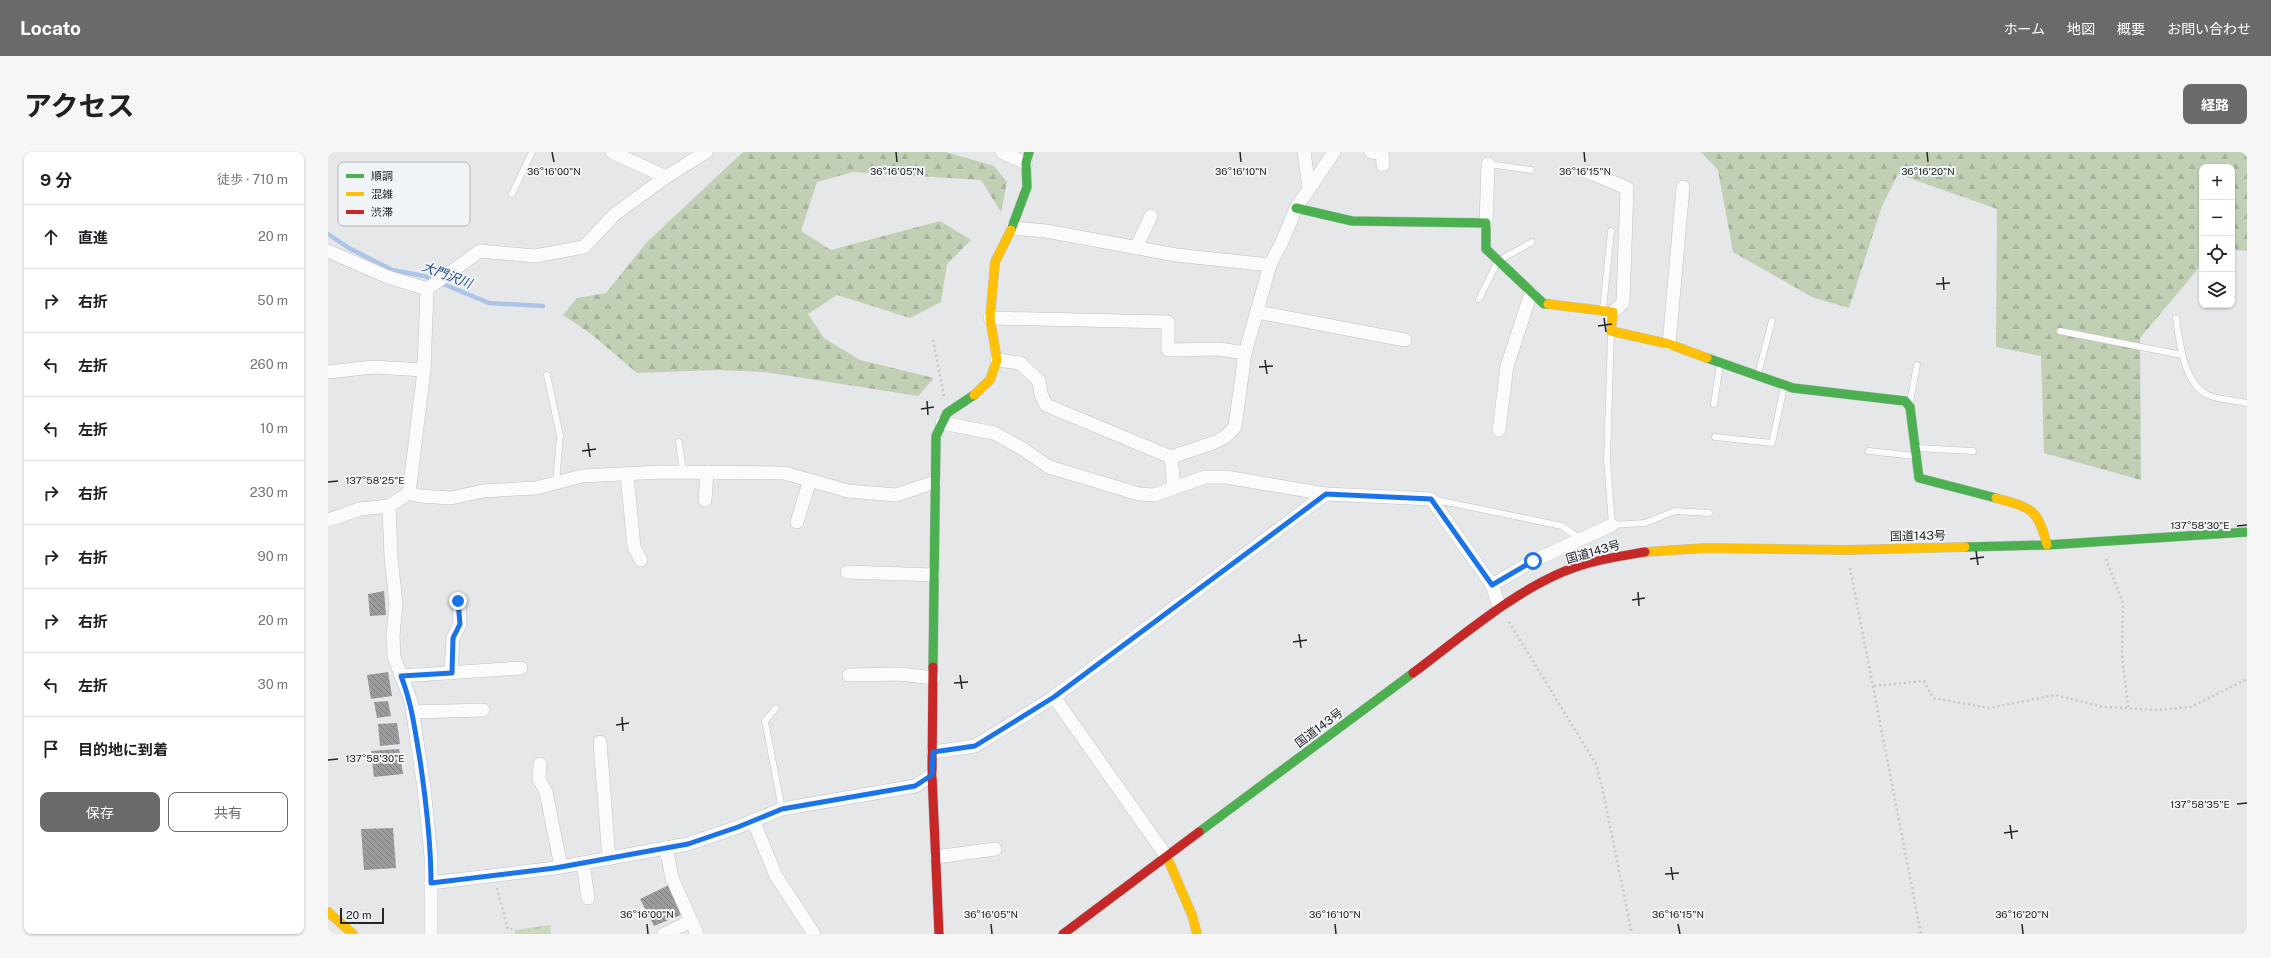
<!DOCTYPE html>
<html lang="ja">
<meta charset="utf-8">
<style>
body{margin:0;font-family:"Public Sans","Noto Sans JP",sans-serif;background:#f6f6f6;color:#202124}
.controls{position:absolute;right:12px;top:12px;display:grid;overflow:hidden;border-radius:8px;box-shadow:0 1px 3px #0004}
.controls button{width:36px;height:36px;display:grid;place-items:center;padding:0;border:0;border-bottom:1px solid #e0e0e0;background:#fff;color:#202124;font:20px sans-serif}
.scale{position:absolute;left:12px;bottom:10px;width:44px;box-sizing:border-box;padding-left:4px;border:2px solid #252627;border-top:0;font-size:11px;line-height:14px;white-space:nowrap;color:#252627;-webkit-text-stroke:3px #f1f4f7;paint-order:stroke}
.stop{position:absolute;width:12px;height:12px;margin:-9px;border:3px solid #1a73e8;border-radius:50%;background:#fff}
.stop.end{background:#1a73e8;border-color:#fff;box-shadow:0 1px 4px #0008}
.list{margin:0;padding:0;list-style:none}
h2{display:flex;justify-content:space-between;align-items:center;height:52px;margin:0;padding:0 16px;font-size:17px}
h2 small{font-size:13px;font-weight:400;color:#757577}
.list li{display:grid;grid-template-columns:26px 1fr auto;gap:12px;align-items:center;box-sizing:border-box;height:64px;padding:0 16px;border-top:1px solid #e0e0e0}
.list b{display:block;font-size:15px;white-space:nowrap}
.list em{font-size:13px;font-style:normal;color:#757577}
.actions{display:flex;gap:8px;padding:12px 16px}
.actions a{flex:1;padding:9px 0;border:1px solid #686a6b;border-radius:8px;text-align:center;font-size:14px;color:#686a6b}
.actions .main{background:#686a6b;color:#fff}
.icon{flex:none;width:22px;height:22px;fill:none;stroke:currentColor;stroke-width:2;stroke-linecap:round;stroke-linejoin:round}
.map{position:relative;flex:none;width:1919px;height:782px;overflow:hidden;border-radius:8px}
header{display:flex;align-items:center;gap:24px;box-sizing:border-box;height:56px;padding:0 20px;background:#686a6b;color:#fff}
header strong{font-size:19px}
nav{display:flex;gap:22px;margin-inline-start:auto;font-size:14px}
.intro{display:flex;align-items:center;justify-content:space-between;box-sizing:border-box;height:96px;padding:0 24px}
h1{margin:0;font-size:28px}
.button{padding:10px 18px;border-radius:8px;background:#686a6b;color:#fff;font-size:14px;font-weight:700}
main{display:flex;gap:24px;padding:0 24px}
aside{flex:1;background:#fff;border-radius:8px;box-shadow:0 1px 3px #0004}
.map>svg:first-child{display:block}
.grass{fill:url(#grass-tufts)}
.forest{fill:url(#forest-firs)}
.lines{fill:none;stroke-linecap:round;stroke-linejoin:round}
.stream{stroke:#acc4e7;stroke-width:4.5}
.building{fill:url(#building-back-hatch)}
.lane-casing{stroke:#c0c2c3;stroke-width:7}
.street-casing{stroke:#c0c2c3;stroke-width:14}
.fast-casing{stroke:#c0c2c3;stroke-width:10}
.slow-casing{stroke:#c0c2c3;stroke-width:10}
.jam-casing{stroke:#c0c2c3;stroke-width:10}
.path{stroke:#c6c6c8;stroke-width:2.5;stroke-dasharray:2 3;stroke-linecap:butt}
.lane{stroke:#fbfbfc;stroke-width:6}
.street{stroke:#fbfbfc;stroke-width:13}
.fast{stroke:#4caf50;stroke-width:9}
.slow{stroke:#ffc107;stroke-width:9}
.jam{stroke:#c62828;stroke-width:9}
.route{stroke:#1a73e8;stroke-width:5}
.ticks{fill:none;stroke:#252627;stroke-width:1.5}
.labels{text-anchor:middle;dominant-baseline:central;stroke-width:4;stroke-linejoin:round;paint-order:stroke}
.street-label{font-size:12px;fill:#252627;stroke:#f1f4f7}
.water-label{font-size:13px;font-style:italic;fill:#244d88;stroke:#f1f4f7}
.key{fill:#f1f4f7;stroke:#b4b6b9;stroke-width:1}
.key-label{font-size:11px;fill:#252627}
.ticks-label{font-size:10px;text-anchor:middle;fill:#252627;stroke:#f1f4f7;stroke-width:4;stroke-linejoin:round;paint-order:stroke}
</style>
<header>
<strong>Locato</strong>
<nav><a>ホーム</a><a>地図</a><a>概要</a><a>お問い合わせ</a></nav>
</header>
<div class="intro"><h1>アクセス</h1><a class="button">経路</a></div>
<main>
<aside>
<h2>9 分<small>徒歩 · 710 m</small></h2>
<ul class="list">
<li><svg class="icon" aria-label="ahead" viewBox="0 0 24 24"><path d="M12 20V5M6 11l6-6 6 6"/></svg><div><b>直進</b></div><em>20 m</em></li>
<li><svg class="icon" aria-label="right" viewBox="0 0 24 24"><path d="M7 20v-9h11M14 6l5 5-5 5"/></svg><div><b>右折</b></div><em>50 m</em></li>
<li><svg class="icon" aria-label="left" viewBox="0 0 24 24"><path d="M17 20v-9H6M10 6l-5 5 5 5"/></svg><div><b>左折</b></div><em>260 m</em></li>
<li><svg class="icon" aria-label="left" viewBox="0 0 24 24"><path d="M17 20v-9H6M10 6l-5 5 5 5"/></svg><div><b>左折</b></div><em>10 m</em></li>
<li><svg class="icon" aria-label="right" viewBox="0 0 24 24"><path d="M7 20v-9h11M14 6l5 5-5 5"/></svg><div><b>右折</b></div><em>230 m</em></li>
<li><svg class="icon" aria-label="right" viewBox="0 0 24 24"><path d="M7 20v-9h11M14 6l5 5-5 5"/></svg><div><b>右折</b></div><em>90 m</em></li>
<li><svg class="icon" aria-label="right" viewBox="0 0 24 24"><path d="M7 20v-9h11M14 6l5 5-5 5"/></svg><div><b>右折</b></div><em>20 m</em></li>
<li><svg class="icon" aria-label="left" viewBox="0 0 24 24"><path d="M17 20v-9H6M10 6l-5 5 5 5"/></svg><div><b>左折</b></div><em>30 m</em></li>
<li><svg class="icon" aria-label="arrive" viewBox="0 0 24 24"><path d="M6 21V4h12l-3 4 3 4H6"/></svg><div><b>目的地に到着</b></div></li>
</ul>
<div class="actions"><a class="main">保存</a><a>共有</a></div>
</aside>
<div class="map">
<svg width="1919" height="782" viewBox="0 0 1919 782">
<defs>
<pattern id="grass-tufts" width="24" height="20" patternUnits="userSpaceOnUse"><rect width="24" height="20" fill="#c8d8bc"/><path d="M3 7l-1-3M5 7V3M7 7l1-3M15 17l-1-3M17 17v-4M19 17l1-3" fill="none" stroke="#acb9a2"/></pattern>
<pattern id="forest-firs" width="22" height="20" patternUnits="userSpaceOnUse"><rect width="22" height="20" fill="#c1d0b4"/><path d="M5 1l3.5 6h-7zM16 11l3.5 6h-7z" fill="#a6b29b"/></pattern>
<pattern id="building-back-hatch" width="6" height="6" patternUnits="userSpaceOnUse"><rect width="6" height="6" fill="#9b9c9e"/><path d="M-1 5l2 2M0 0l6 6M5-1l2 2" fill="none" stroke="#7e7f81"/></pattern>
</defs>
<rect width="100%" height="100%" fill="#e5e7e9"/>
<path class="grass" d="M222,773l1,9h-36v-4z"/>
<g class="forest">
<path d="M415,0h203l48,14 13,16 -6,30 -20,-32 -128,-8 -36,10 -16,49 30,19 109,-29 31,19 -24,24 -6,38 -31,16 -73,-23 -29,19 16,24 36,22 74,18 -16,18 -153,-24 -49,-2 -79,3 -46,-39 -28,-19 14,-17 29,-5 41,-51z"/>
<path d="M1373,0h546v99l-15,-1v-83h-30v97l-62,74 1,142 -97,-27 -3,-97 -45,-9 1,-138 -99,-35 -16,32 -33,102 -35,-10 -81,-46 -15,-82z"/>
</g>
<g class="lines">
<path class="stream" d="M0,82l21,14 43,22 32,6 65,27 54,3"/>
</g>
<g class="building">
<path d="M56,439l2,24 -16,1 -2,-22z"/>
<path d="M60,520l4,24 -21,3 -4,-24z"/>
<path d="M60,549l3,15 -14,2 -3,-16z"/>
<path d="M69,571l3,21 -20,2 -2,-22z"/>
<path d="M71,597l4,25 -29,3 -3,-26z"/>
<path d="M65,676l3,40 -32,2 -3,-41z"/>
<path d="M341,733l14,29 -29,12 -14,-27z"/>
</g>
<g class="lines">
<defs>
<g id="lane">
<path d="M1160,12l43,6"/>
<path d="M184,42l20,-42"/>
<path d="M1151,147l19,-38 34,-19"/>
<path d="M1275,157l8,-78"/>
<path d="M1848,166c3,22 8,67 32,77 11,5 27,5 39,8"/>
<path d="M1732,179l122,24"/>
<path d="M1283,180l-4,128 5,65 33,-2 30,-12 34,2"/>
<path d="M1430,222l14,-53"/>
<path d="M219,223l13,61 -4,47"/>
<path d="M1582,250l7,-37"/>
<path d="M1386,252l6,-40"/>
<path d="M1387,285l57,6 12,-56"/>
<path d="M351,290l4,30"/>
<path d="M1589,296l56,3"/>
<path d="M1541,299l46,5"/>
<path d="M1104,347l130,27 18,13"/>
<path d="M448,556l-11,13 17,88"/>
</g>
<g id="street">
<path d="M284,0l54,25"/>
<path d="M674,0l24,11"/>
<path d="M976,0l5,35"/>
<path d="M1043,0l11,1 1,12"/>
<path d="M1260,20l39,16 -4,115 -10,9"/>
<path d="M1158,71l2,-59"/>
<path d="M684,76l34,3 130,24 94,10 12,-23 14,-34 38,-56"/>
<path d="M808,96l15,-32"/>
<path d="M0,99l60,26 39,12"/>
<path d="M99,137l53,-38 55,5 49,-9 31,-33 51,-37 40,-25"/>
<path d="M929,160l148,28"/>
<path d="M662,166l178,4v28l51,-1 26,4"/>
<path d="M1341,192l14,-157"/>
<path d="M669,208l23,3 19,18 2,13 5,11 125,52 42,-14 12,-6 10,-10 10,-74 25,-88"/>
<path d="M0,220l45,-5 51,3"/>
<path d="M614,271l52,10 29,16 26,18 90,27 15,1 51,-18h21l100,17"/>
<path d="M1171,278l8,-64 24,-73"/>
<path d="M843,305l3,31"/>
<path d="M299,323l7,72 7,13"/>
<path d="M81,341l11,3 31,2 32,-7 53,-3 46,-12 80,-4 122,1 64,18 48,4 39,-13"/>
<path d="M377,348l2,-28"/>
<path d="M61,354l2,51 5,47 -3,32 1,21 17,44 13,87 7,68v78"/>
<path d="M0,368l32,-11 29,-3 20,-13 15,-123 3,-81"/>
<path d="M469,370l13,-42"/>
<path d="M519,420l87,3"/>
<path d="M1164,433l41,-24 79,-36"/>
<path d="M123,521l2,-35 7,-14 -1,-23"/>
<path d="M521,523l51,-1 34,4"/>
<path d="M73,524l120,-8"/>
<path d="M726,545l113,160"/>
<path d="M84,560l71,-2"/>
<path d="M272,590l9,117"/>
<path d="M605,600l42,-6 79,-49 272,-203 105,5 61,86 8,23"/>
<path d="M212,612l-1,15 7,13 15,75"/>
<path d="M425,668l23,56 38,58"/>
<path d="M338,696l6,30 25,56"/>
<path d="M608,705l59,-8"/>
<path d="M255,711l5,35"/>
<path d="M103,731l124,-15 133,-24 50,-17 44,-18 133,-23 17,-11"/>
<path d="M336,782l27,-13"/>
</g>
<g id="fast">
<path d="M968,56l56,13 134,2v26l58,55h4"/>
<path d="M683,78l16,-43 -1,-24 3,-11"/>
<path d="M1379,206l86,30 112,13 5,6 9,71 77,20"/>
<path d="M1637,395l82,-2 200,-13"/>
<path d="M605,515l3,-231 11,-23 27,-18"/>
<path d="M871,680l214,-159"/>
</g>
<g id="slow">
<path d="M1220,152l65,8 -2,19 58,13 38,14"/>
<path d="M646,243l16,-15 7,-20 -7,-42 5,-56 16,-32"/>
<path d="M1668,346c35,10 42,10 51,47"/>
<path d="M1317,400l61,-4 140,2 119,-3"/>
<path d="M839,705l25,58 5,19"/>
<path d="M0,760l25,22"/>
</g>
<g id="jam">
<path d="M605,515l-1,108 7,159"/>
<path d="M1085,521c47,-35 108,-88 163,-106 23,-8 45,-11 69,-15"/>
<path d="M735,782l136,-102"/>
</g>
</defs>
<use href="#lane" class="lane-casing"/>
<use href="#street" class="street-casing"/>
<use href="#fast" class="fast-casing"/>
<use href="#slow" class="slow-casing"/>
<use href="#jam" class="jam-casing"/>
<g class="path">
<path d="M605,188l11,56"/>
<path d="M1778,407l17,44 -1,52 6,52"/>
<path d="M1522,416l71,366"/>
<path d="M1181,470l87,142 6,23 30,147"/>
<path d="M1546,534l50,-5 9,17 56,10 66,-13 49,12 53,3 34,-3 56,-28"/>
<path d="M169,736l11,41h5"/>
</g>
<use href="#lane" class="lane"/>
<use href="#street" class="street"/>
<use href="#fast" class="fast"/>
<use href="#slow" class="slow"/>
<use href="#jam" class="jam"/>
</g>
<g class="lines">
<path class="route" d="M130,449l2,23 -7,14 -1,35 -51,3c11,28 14,55 19,84 6,41 11,82 11,123l124,-15 133,-24 50,-17 44,-18 133,-23 17,-11 1,-23 42,-6 79,-49 272,-203 105,5 61,86 41,-24"/>
</g>
<path class="ticks" d="M224,0l2,10M568,0l1,10M912,0l1,10M1256,0l1,10M1599,0l1,10M1615,125l1,13M1608,132l14,-1M1276,166l2,14M1270,174l14,-2M937,208l2,14M931,215l14,-1M599,249l1,14M593,257l13,-2M260,291l2,14M254,299l14,-2M0,330l10,-1M1909,374l10,-1M1648,399l2,14M1642,407l14,-2M1310,440l1,14M1304,448l13,-2M971,482l2,14M965,490l14,-2M632,523l2,14M626,531l14,-1M294,565l1,14M288,573l13,-2M0,608l10,-1M1909,652l10,-1M1682,673l2,14M1676,681l14,-2M1343,715l2,13M1337,722l14,-1M319,772l1,10M663,772l1,10M1007,772l1,10M1350,772l2,10M1694,772l1,10"/>
<g class="labels">
<g class="street-label">
<text transform="translate(1590 384) rotate(-1)">国道143号</text>
<text transform="translate(1265 400) rotate(-16)">国道143号</text>
<text transform="translate(991 576) rotate(-37)">国道143号</text>
</g>
<g class="water-label">
<text transform="translate(119 123) rotate(21)">大門沢川</text>
</g>
</g>
<rect x="10" y="10" width="132" height="64" rx="6" class="key"/>
<rect x="18" y="22" width="18" height="4" fill="#4caf50"/>
<rect x="18" y="40" width="18" height="4" fill="#ffc107"/>
<rect x="18" y="58" width="18" height="4" fill="#c62828"/>
<g class="key-label">
<text x="43" y="28">順調</text>
<text x="43" y="46">混雑</text>
<text x="43" y="64">渋滞</text>
</g>
<g class="ticks-label">
<text x="226" y="23">36°16'00"N</text>
<text x="569" y="23">36°16'05"N</text>
<text x="913" y="23">36°16'10"N</text>
<text x="1257" y="23">36°16'15"N</text>
<text x="1600" y="23">36°16'20"N</text>
<text x="47" y="332">137°58'25"E</text>
<text x="1872" y="377">137°58'30"E</text>
<text x="47" y="610">137°58'30"E</text>
<text x="1872" y="656">137°58'35"E</text>
<text x="319" y="766">36°16'00"N</text>
<text x="663" y="766">36°16'05"N</text>
<text x="1007" y="766">36°16'10"N</text>
<text x="1350" y="766">36°16'15"N</text>
<text x="1694" y="766">36°16'20"N</text>
</g>
</svg>
<div class="controls">
<button>+</button>
<button>−</button>
<button><svg class="icon" aria-label="locate" viewBox="0 0 24 24"><circle cx="12" cy="12" r="6"/><path d="M12 2v4M12 18v4M2 12h4M18 12h4"/></svg></button>
<button><svg class="icon" aria-label="layers" viewBox="0 0 24 24"><path d="M12 4l9 5-9 5-9-5zM3 14l9 5 9-5"/></svg></button>
</div>
<div class="scale">20 m</div>
<div class="stop" style="left:1205px;top:409px"></div>
<div class="stop end" style="left:130px;top:449px"></div>
</div>
</main>
